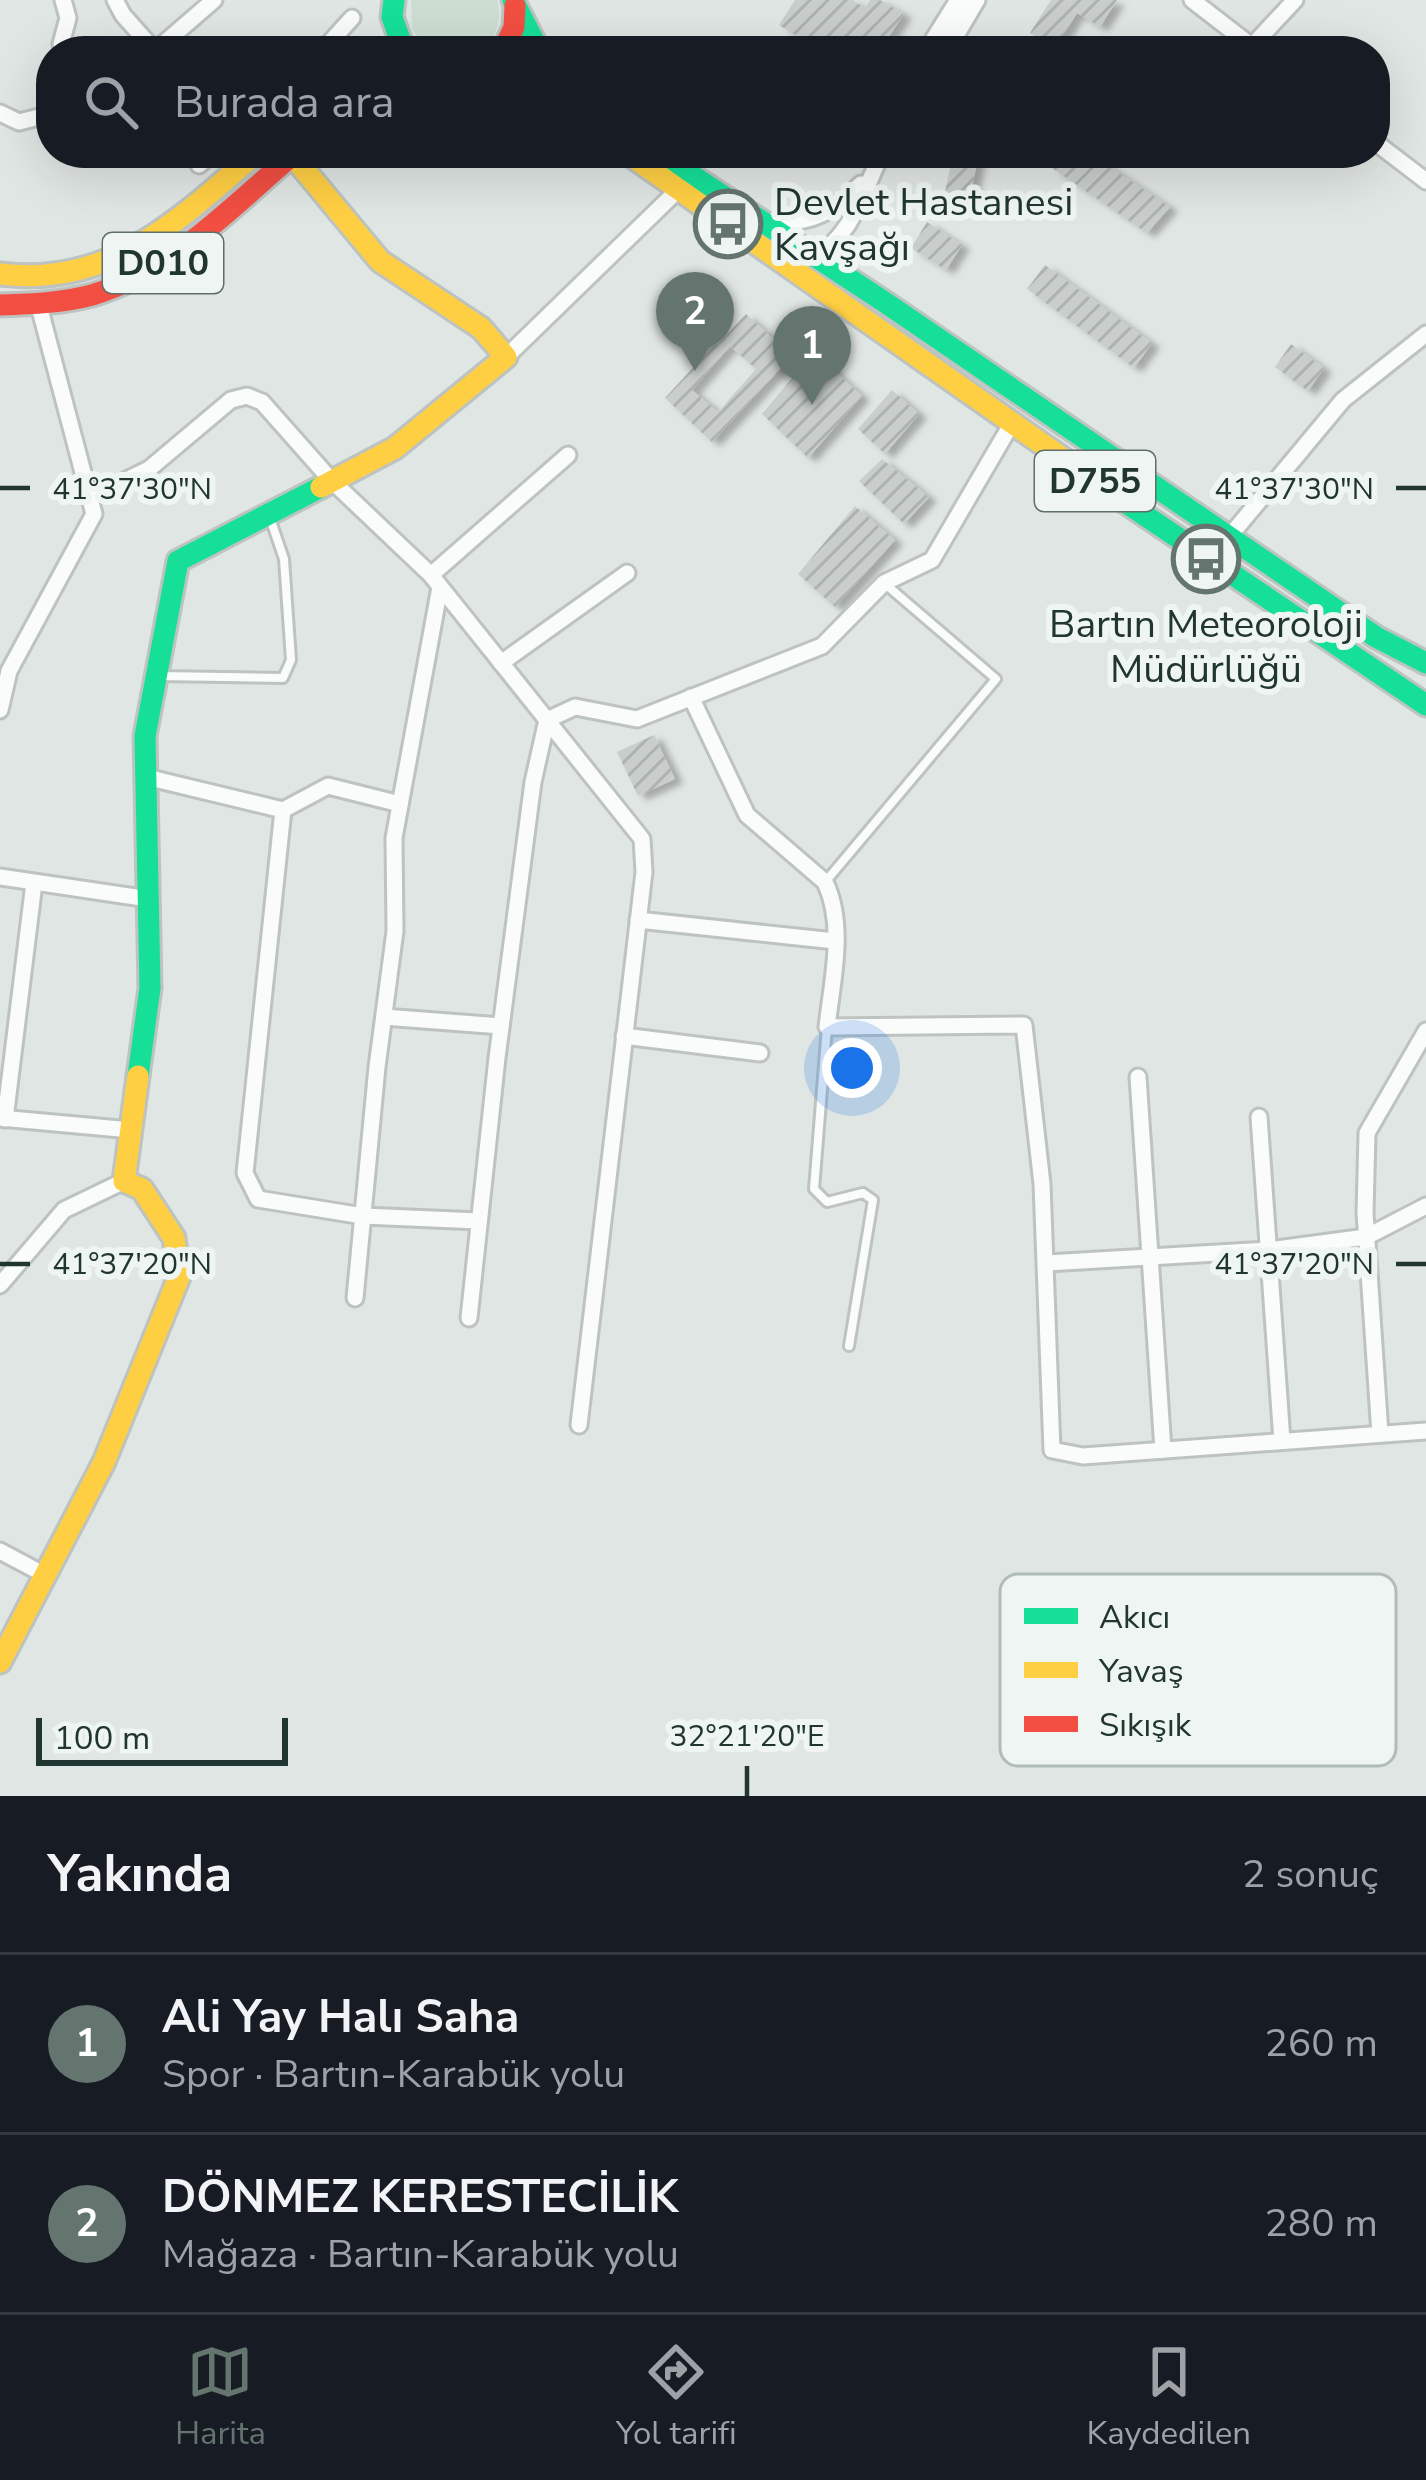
<!DOCTYPE html>
<html lang="tr">
<meta charset="utf-8">
<style>
body{margin:0;font-family:"Nunito Sans",sans-serif;background:#20242c;color:#f1f3f6}
.scale{position:absolute;left:36px;bottom:30px;width:252px;box-sizing:border-box;padding-left:12px;border:6px solid #213631;border-top:0;font-size:33px;line-height:42px;white-space:nowrap;color:#213631;-webkit-text-stroke:9px #eef5f2;paint-order:stroke}
.you{position:absolute;left:852px;top:1068px;width:42px;height:42px;margin:-30px;border:9px solid #fff;border-radius:50%;background:#1a73e8;box-shadow:0 0 0 18px #1a73e833}
.badge{display:grid;place-items:center;width:78px;height:78px;border-radius:50%;background:#64746f;color:#fff;font-size:39px;font-weight:700}
.pin{position:absolute;translate:-50% -99px;filter:drop-shadow(0 3px 6px #0008)}
.pin::after{content:'';position:absolute;top:63px;width:42px;height:36px;background:inherit;clip-path:polygon(0 0,100% 0,50% 100%)}
.list{margin:0;padding:0;list-style:none}
h2{display:flex;justify-content:space-between;align-items:center;height:156px;margin:0;padding:0 48px;font-size:51px}
h2 small{font-size:39px;font-weight:400;color:#9ea1a6}
.list li{display:grid;grid-template-columns:78px 1fr auto;gap:36px;align-items:center;box-sizing:border-box;height:180px;padding:0 48px;border-top:3px solid #363941}
.list b{display:block;font-size:45px;white-space:nowrap}
.list p{margin:0;font-size:39px;white-space:nowrap;color:#9ea1a6}
.list em{font-size:39px;font-style:normal;color:#9ea1a6}
.icon{flex:none;width:66px;height:66px;fill:none;stroke:currentColor;stroke-width:2;stroke-linecap:round;stroke-linejoin:round}
.map{position:relative;flex:none;width:1426px;height:1796px;overflow:hidden}
.search{position:absolute;background:#171b24;box-shadow:0 12px 48px #0002;left:36px;right:36px;top:36px;height:132px;display:flex;align-items:center;gap:30px;box-sizing:border-box;padding:0 42px;border-radius:48px;color:#9ea1a6;font-size:45px}
.sheet{height:516px;background:#171b24}
nav{display:flex;justify-content:space-around;align-items:center;box-sizing:border-box;height:168px;border-top:3px solid #363941;background:#171b24;font-size:33px;color:#9ea1a6}
nav a{display:grid;justify-items:center;gap:6px}
nav .on{color:#64746f}
.map>svg:first-child{display:block}
.grass{fill:#cbded1}
.building{fill:url(#building-hatch);fill-rule:evenodd;filter:url(#shadow)}
.lines{fill:none;stroke-linecap:round;stroke-linejoin:round}
.lane-casing{stroke:#bdc3c0;stroke-width:14}
.street-casing{stroke:#bdc3c0;stroke-width:21}
.fast-casing{stroke:#bdc3c1;stroke-width:27}
.slow-casing{stroke:#bdc3c1;stroke-width:27}
.jam-casing{stroke:#bdc3c1;stroke-width:27}
.lane{stroke:#fafbfb;stroke-width:8}
.street{stroke:#fafbfb;stroke-width:15}
.fast{stroke:#16e098;stroke-width:21}
.slow{stroke:#ffcf43;stroke-width:21}
.jam{stroke:#f24e42;stroke-width:21}
.ticks{fill:none;stroke:#213631;stroke-width:4.5}
.labels{text-anchor:middle;dominant-baseline:central;stroke-width:12;stroke-linejoin:round;paint-order:stroke}
.shield{fill:#eef5f2;stroke:#5e6f6b;stroke-width:3}
.shield-label{font-size:36px;font-weight:bold;fill:#213631}
.poi-label{font-size:39px;fill:#213631;stroke:#eef5f2;text-anchor:start}
.key{fill:#eef5f2;stroke:#b0bcb8;stroke-width:3}
.key-label{font-size:33px;fill:#213631}
.ticks-label{font-size:30px;text-anchor:middle;fill:#213631;stroke:#eef5f2;stroke-width:12;stroke-linejoin:round;paint-order:stroke}
</style>
<div class="map">
<svg width="1426" height="1796" viewBox="0 0 1426 1796">
<defs>
<pattern id="building-hatch" width="6" height="6" patternUnits="userSpaceOnUse" patternTransform="scale(3)"><rect width="6" height="6" fill="#c9cecc"/><path d="M-1 1l2-2M0 6l6-6M5 7l2-2" fill="none" stroke="#acb2b0"/></pattern>
<filter id="shadow"><feDropShadow dx="8" dy="4.5" stdDeviation="3" flood-color="#0004"/></filter>
</defs>
<rect width="100%" height="100%" fill="#e0e6e3"/>
<path class="grass" d="M411,0h86c6,20 -1,39 -18,51h-50l-17,-22z"/>
<g class="building">
<path d="M795,0h57l13,8 5,-8h10l24,14 -25,37h-58l-42,-26z"/>
<path d="M1051,0h66l-17,27 -23,-14 -23,36 -24,-16z"/>
<path d="M953,153h26l-11,54 -25,-5z"/>
<path d="M1062,153h27l81,54 -23,26 -95,-65z"/>
<path d="M927,222l35,23 -16,25 -35,-22z"/>
<path d="M1045,265l107,78 -18,25 -107,-79z"/>
<path d="M746,314l46,42 -80,86 -47,-44 35,-38 -5,-5 15,-17 7,7zM730,346l26,23 -38,43 -26,-22z"/>
<path d="M1291,344l33,24 -16,23 -33,-24z"/>
<path d="M814,352l48,44 -54,62 -46,-44z"/>
<path d="M892,390l27,24 -34,40 -27,-25z"/>
<path d="M882,459l47,38 -25,27 -45,-43z"/>
<path d="M855,506l40,34 -60,67 -37,-33z"/>
<path d="M654,735l21,44 -37,17 -21,-44z"/>
</g>
<g class="lines">
<defs>
<g id="lane">
<path d="M936,51l31,-51"/>
<path d="M158,676l125,2 8,-18 -7,-101 -14,-41"/>
<path d="M826,881l170,-202 -112,-96"/>
<path d="M827,1027l-13,162 13,13 36,-9 10,7 -24,146"/>
</g>
<g id="street">
<path d="M115,0l8,15 32,36"/>
<path d="M1192,0l66,51"/>
<path d="M61,44l7,-26 -5,-18"/>
<path d="M1252,46l43,-46"/>
<path d="M155,51l59,-51"/>
<path d="M322,51l30,-33"/>
<path d="M926,51l32,-51"/>
<path d="M947,51l30,-51"/>
<path d="M0,113l19,9 32,-8"/>
<path d="M1375,142l51,39"/>
<path d="M199,165l14,-12"/>
<path d="M772,221c38,5 62,-10 89,-37"/>
<path d="M811,257c39,-14 54,-70 71,-104"/>
<path d="M506,357l173,-168"/>
<path d="M90,498l59,-29 82,-69 16,-4 15,6 69,78 100,95 211,264 2,33 -65,553"/>
<path d="M1229,537l114,-137 83,-66"/>
<path d="M431,575l137,-120"/>
<path d="M501,663l126,-90"/>
<path d="M691,697l56,118 78,67c21,44 7,99 2,145l197,-2 18,159 10,266 31,6 343,-25"/>
<path d="M0,710l9,-39 85,-157 -55,-208"/>
<path d="M146,777l137,33 45,-24 72,18"/>
<path d="M283,810l-38,363 13,26 105,17 116,5"/>
<path d="M0,877l149,22"/>
<path d="M638,920l197,21"/>
<path d="M384,1017l117,9"/>
<path d="M624,1036l136,17"/>
<path d="M1138,1077l25,373"/>
<path d="M1259,1117l23,324"/>
<path d="M0,1118l131,12"/>
<path d="M5,1119l29,-236"/>
<path d="M1047,1263l221,-13 98,-13 60,-31"/>
<path d="M0,1285l64,-75 60,-29"/>
<path d="M355,1298l22,-231 18,-136 -1,-93 46,-251"/>
<path d="M469,1318l28,-260 36,-276 14,-62 28,-13 62,12 185,-73 62,-63 48,-23 80,-137"/>
<path d="M1380,1434l-15,-221 2,-80 59,-102"/>
<path d="M0,1551l45,24"/>
</g>
<g id="fast">
<path d="M394,0l-2,17 12,34"/>
<path d="M513,0l26,51"/>
<path d="M658,153l228,150 490,334 50,26"/>
<path d="M1125,502l301,203"/>
<path d="M138,1076l12,-88 -5,-252 33,-175 143,-74"/>
</g>
<g id="slow">
<path d="M627,153l498,349"/>
<path d="M292,155l88,106 101,67 25,29 -111,91 -74,39"/>
<path d="M0,274c110,14 179,-54 256,-121"/>
<path d="M0,1662l104,-200 75,-185 -5,-39 -32,-49 -18,-8 14,-105"/>
</g>
<g id="jam">
<path d="M503,51l11,-24 1,-21"/>
<path d="M0,305c31,-1 62,-2 92,-10 80,-23 141,-90 203,-142"/>
</g>
</defs>
<use href="#lane" class="lane-casing"/>
<use href="#street" class="street-casing"/>
<use href="#fast" class="fast-casing"/>
<use href="#slow" class="slow-casing"/>
<use href="#jam" class="jam-casing"/>
<use href="#lane" class="lane"/>
<use href="#street" class="street"/>
<use href="#fast" class="fast"/>
<use href="#slow" class="slow"/>
<use href="#jam" class="jam"/>
</g>
<path class="ticks" d="M0,488h30M1396,488h30M0,1264h30M1396,1264h30M747,1766v30"/>
<defs>
<symbol id="bus-ring" viewBox="-11 -11 22 22"><circle r="9.5" fill="#eef5f2" stroke="#64746f" stroke-width="1.5"/><path d="M-5-6H5V4H4V6H2V4H-2V6H-4V4H-5ZM-3.5-4V0h7V-4ZM-3.5 1.2v1.5H-2V1.2ZM2 1.2v1.5H3.5V1.2Z" fill="#64746f"/></symbol>
</defs>
<g fill-rule="evenodd">
<use href="#bus-ring" x="690" y="186" width="76" height="76"/>
<use href="#bus-ring" x="1168" y="521" width="76" height="76"/>
</g>
<g class="labels">
<g class="shield">
<rect x="103" y="233" width="120" height="60" rx="9"/>
<rect x="1035" y="451" width="120" height="60" rx="9"/>
</g>
<g class="shield-label">
<text x="163" y="263">D010</text>
<text x="1095" y="481">D755</text>
</g>
<g class="poi-label">
<text x="774" y="202">Devlet Hastanesi<tspan x="774" dy="45">Kavşağı</tspan></text>
<text x="1206" y="624" text-anchor="middle">Bartın Meteoroloji<tspan x="1206" dy="45">Müdürlüğü</tspan></text>
</g>
</g>
<rect x="1000" y="1574" width="396" height="192" rx="18" class="key"/>
<rect x="1024" y="1608" width="54" height="16" fill="#16e098"/>
<rect x="1024" y="1662" width="54" height="16" fill="#ffcf43"/>
<rect x="1024" y="1716" width="54" height="16" fill="#f24e42"/>
<g class="key-label">
<text x="1099" y="1628">Akıcı</text>
<text x="1099" y="1682">Yavaş</text>
<text x="1099" y="1736">Sıkışık</text>
</g>
<g class="ticks-label">
<text x="132" y="499">41°37'30"N</text>
<text x="1294" y="499">41°37'30"N</text>
<text x="132" y="1274">41°37'20"N</text>
<text x="1294" y="1274">41°37'20"N</text>
<text x="747" y="1746">32°21'20"E</text>
</g>
</svg>
<div class="scale">100 m</div>
<div class="you"></div>
<div class="pin badge" style="left:812px;top:405px">1</div>
<div class="pin badge" style="left:695px;top:371px">2</div>
<div class="search"><svg class="icon" aria-label="search" viewBox="0 0 24 24"><circle cx="10" cy="10" r="6"/><path d="M15 15l6 6"/></svg>Burada ara</div>
</div>
<section class="sheet">
<h2>Yakında<small>2 sonuç</small></h2>
<ul class="list">
<li><span class="badge">1</span><div><b>Ali Yay Halı Saha</b><p>Spor · Bartın-Karabük yolu</p></div><em>260 m</em></li>
<li><span class="badge">2</span><div><b>DÖNMEZ KERESTECİLİK</b><p>Mağaza · Bartın-Karabük yolu</p></div><em>280 m</em></li>
</ul>
</section>
<nav>
<a class="on"><svg class="icon" aria-label="map" viewBox="0 0 24 24"><path d="M3 6l6-2 6 2 6-2v14l-6 2-6-2-6 2zM9 4v14M15 6v14"/></svg>Harita</a>
<a><svg class="icon" aria-label="directions" viewBox="0 0 24 24"><path d="M12 3l9 9-9 9-9-9zM9 14v-3h6M13 9l2 2-2 2"/></svg>Yol tarifi</a>
<a><svg class="icon" aria-label="saved" viewBox="0 0 24 24"><path d="M7 4h10v16l-5-4-5 4z"/></svg>Kaydedilen</a>
</nav>
